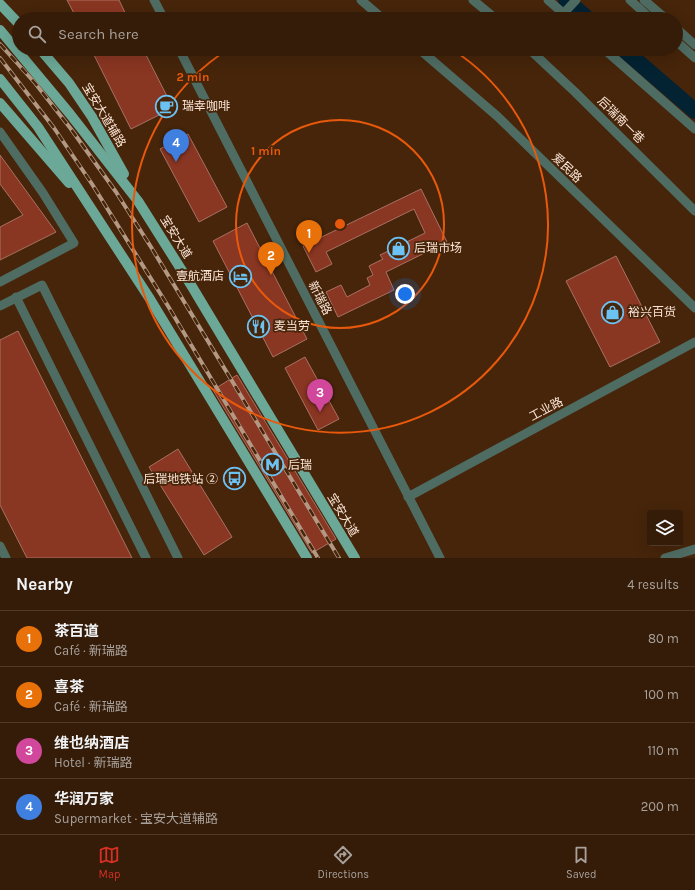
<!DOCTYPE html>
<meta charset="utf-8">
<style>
body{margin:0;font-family:Karla,"Noto Sans SC",sans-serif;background:#3f2916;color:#f1f3f6}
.controls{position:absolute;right:12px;bottom:12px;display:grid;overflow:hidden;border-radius:4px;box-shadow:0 4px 16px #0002}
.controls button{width:36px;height:36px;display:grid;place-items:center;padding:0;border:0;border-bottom:1px solid #4e3a29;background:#341c08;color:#f1f3f6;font:20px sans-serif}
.you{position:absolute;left:405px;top:294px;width:14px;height:14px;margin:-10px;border:3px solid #fff;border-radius:50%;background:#1a73e8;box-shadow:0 0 0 6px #1a73e833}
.badge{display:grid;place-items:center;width:26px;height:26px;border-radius:50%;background:#d93025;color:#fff;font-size:13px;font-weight:700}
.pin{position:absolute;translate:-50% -33px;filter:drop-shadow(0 1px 2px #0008)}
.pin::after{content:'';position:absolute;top:21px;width:14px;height:12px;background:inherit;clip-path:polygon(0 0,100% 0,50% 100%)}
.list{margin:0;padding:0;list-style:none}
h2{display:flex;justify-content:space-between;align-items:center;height:52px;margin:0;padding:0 16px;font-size:17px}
h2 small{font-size:13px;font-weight:400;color:#a9a19c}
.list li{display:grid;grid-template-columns:26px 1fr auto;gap:12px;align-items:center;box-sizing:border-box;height:56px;padding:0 16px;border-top:1px solid #4e3a29}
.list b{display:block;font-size:15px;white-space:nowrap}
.list p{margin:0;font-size:13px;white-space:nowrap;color:#a9a19c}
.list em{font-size:13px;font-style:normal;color:#a9a19c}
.icon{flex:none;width:22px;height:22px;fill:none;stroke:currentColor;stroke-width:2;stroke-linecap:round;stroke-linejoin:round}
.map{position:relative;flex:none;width:695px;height:558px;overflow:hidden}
.search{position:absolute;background:#341c08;box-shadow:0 4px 16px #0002;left:12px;right:12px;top:12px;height:44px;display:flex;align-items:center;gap:10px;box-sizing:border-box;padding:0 14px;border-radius:22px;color:#a9a19c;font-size:15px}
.sheet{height:276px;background:#341c08}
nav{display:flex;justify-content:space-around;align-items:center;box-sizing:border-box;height:56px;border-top:1px solid #4e3a29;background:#341c08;font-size:11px;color:#a9a19c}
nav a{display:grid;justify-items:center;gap:2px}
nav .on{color:#d93025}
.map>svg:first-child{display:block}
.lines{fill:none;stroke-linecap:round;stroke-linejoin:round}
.river{stroke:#032232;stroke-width:16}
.building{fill:#893622;stroke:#ab7061}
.minor{stroke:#4f6c63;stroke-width:9}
.major{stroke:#6ca897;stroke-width:10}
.rail-casing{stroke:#b39884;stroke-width:4}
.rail{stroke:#46250a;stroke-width:2.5;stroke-dasharray:8;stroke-linecap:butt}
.ring{fill:none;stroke:#e8590c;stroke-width:2}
.labels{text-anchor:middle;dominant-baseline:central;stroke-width:3.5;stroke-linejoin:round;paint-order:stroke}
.poi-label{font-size:12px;fill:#fce5d6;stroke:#46250a;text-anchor:start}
.street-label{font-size:12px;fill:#fce5d6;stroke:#46250a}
.centre{fill:#e8590c;stroke:#46250a;stroke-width:2}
.ring-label{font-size:12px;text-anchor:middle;font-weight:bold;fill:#e8590c;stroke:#46250a;stroke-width:3.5;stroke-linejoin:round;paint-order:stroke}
</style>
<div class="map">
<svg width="695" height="558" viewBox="0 0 695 558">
<rect width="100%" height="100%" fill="#46250a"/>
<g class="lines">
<g class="river">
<path d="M566,0l22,19"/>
<path d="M623,49l72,62"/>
</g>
</g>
<g class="building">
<path d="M67,0h52l9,19h-51z"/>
<path d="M91,49h52l30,59 -42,21z"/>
<path d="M188,134l39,73 -28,15 -39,-73z"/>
<path d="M0,155l56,77 -56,28v-33l23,-12 -23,-31z"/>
<path d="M421,189l26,53 -61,30 8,18 -56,27 -12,-25 15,-7 6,12 23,-12 -3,-7 6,-3 -4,-9 14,-7 -3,-4 45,-22 -11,-24 -88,43 6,12 -16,8 -13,-26z"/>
<path d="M247,223l60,116 -34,18 -60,-116z"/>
<path d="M616,256l44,86 -50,25 -44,-86z"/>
<path d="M18,331l114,227h-105l-27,-53v-165z"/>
<path d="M305,357l34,62 -21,11 -33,-62z"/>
<path d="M237,375l99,164 -24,14 -99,-163z"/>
<path d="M178,449l54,88 -28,18 -55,-88z"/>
</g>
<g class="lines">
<g class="minor">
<path d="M154,0l10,19"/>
<path d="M361,0l22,19"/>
<path d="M473,0l23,19"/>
<path d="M548,0l22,19"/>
<path d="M630,0l21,19"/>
<path d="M644,0l22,19"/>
<path d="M564,13l12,-13"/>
<path d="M676,28l19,17"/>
<path d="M676,41l19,17"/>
<path d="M179,49l261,509"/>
<path d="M419,49l78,67 198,192"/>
<path d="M529,49l46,43 120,119"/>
<path d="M604,49l91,80"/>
<path d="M0,132l43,61 31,50 -74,39"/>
<path d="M16,297l130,261"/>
<path d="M0,306l42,-21 136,273"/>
<path d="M408,497l287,-155"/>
<path d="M0,546l6,12"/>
<path d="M665,558l30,-9"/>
</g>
<g class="major">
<path d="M0,4l19,20"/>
<path d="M0,30l70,84 68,87 53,84 164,273"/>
<path d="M40,49l29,34 23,34 32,57"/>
<path d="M0,79l38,48 112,172 157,259"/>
<path d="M0,103l69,80"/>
</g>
<defs>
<g id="rail">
<path d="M0,44l35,39 36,46 45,63 35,55 188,311"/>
<path d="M0,58l54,70 38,56 76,122 150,252"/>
</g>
</defs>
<use href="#rail" class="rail-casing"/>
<use href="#rail" class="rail"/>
</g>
<g class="ring">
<circle cx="340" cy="224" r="104"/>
<path d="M306 19A208 208 0 0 1 374 19M453 50A208 208 0 1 1 227 50"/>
</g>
<defs>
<symbol id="cafe-ring" viewBox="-11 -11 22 22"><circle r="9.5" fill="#46250a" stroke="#6cc2f3" stroke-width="1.5"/><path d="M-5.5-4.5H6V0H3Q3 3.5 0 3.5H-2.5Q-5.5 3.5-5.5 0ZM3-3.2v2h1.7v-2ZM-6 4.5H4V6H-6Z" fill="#6cc2f3"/></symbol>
<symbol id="shop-ring" viewBox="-11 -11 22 22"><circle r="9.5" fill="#46250a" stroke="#6cc2f3" stroke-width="1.5"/><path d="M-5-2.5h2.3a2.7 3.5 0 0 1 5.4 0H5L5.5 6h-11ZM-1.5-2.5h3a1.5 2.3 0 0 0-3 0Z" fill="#6cc2f3"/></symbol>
<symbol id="hotel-ring" viewBox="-11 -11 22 22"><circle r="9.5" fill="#46250a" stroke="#6cc2f3" stroke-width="1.5"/><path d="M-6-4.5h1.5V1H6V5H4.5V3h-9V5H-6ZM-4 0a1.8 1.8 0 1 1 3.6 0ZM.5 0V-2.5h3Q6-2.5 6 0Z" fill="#6cc2f3"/></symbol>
<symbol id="restaurant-ring" viewBox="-11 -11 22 22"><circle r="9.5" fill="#46250a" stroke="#6cc2f3" stroke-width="1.5"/><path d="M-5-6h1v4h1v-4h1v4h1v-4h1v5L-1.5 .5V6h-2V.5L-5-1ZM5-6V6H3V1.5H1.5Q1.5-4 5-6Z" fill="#6cc2f3"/></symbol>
<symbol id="metro-ring" viewBox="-11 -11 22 22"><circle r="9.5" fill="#46250a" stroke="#6cc2f3" stroke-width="1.5"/><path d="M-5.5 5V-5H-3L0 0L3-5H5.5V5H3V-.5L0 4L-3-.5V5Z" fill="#6cc2f3"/></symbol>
<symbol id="bus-ring" viewBox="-11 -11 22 22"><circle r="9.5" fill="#46250a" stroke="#6cc2f3" stroke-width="1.5"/><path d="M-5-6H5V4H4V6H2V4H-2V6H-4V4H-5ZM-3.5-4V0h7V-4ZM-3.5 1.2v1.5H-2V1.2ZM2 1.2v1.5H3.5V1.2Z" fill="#6cc2f3"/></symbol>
</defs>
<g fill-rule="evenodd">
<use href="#cafe-ring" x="154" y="94" width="25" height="25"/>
<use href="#shop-ring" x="386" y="236" width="25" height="25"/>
<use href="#hotel-ring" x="228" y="264" width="25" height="25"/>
<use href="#shop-ring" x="600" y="300" width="25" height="25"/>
<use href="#restaurant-ring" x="246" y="314" width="25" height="25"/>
<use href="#metro-ring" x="260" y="452" width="25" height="25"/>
<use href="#bus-ring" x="222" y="466" width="25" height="25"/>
</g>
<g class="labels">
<g class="poi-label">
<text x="182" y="106">瑞幸咖啡</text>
<text x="414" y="248">后瑞市场</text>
<text x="224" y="276" text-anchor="end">壹航酒店</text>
<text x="628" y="312">裕兴百货</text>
<text x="274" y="326">麦当劳</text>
<text x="288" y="465">后瑞</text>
<text x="218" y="479" text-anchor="end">后瑞地铁站 ②</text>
</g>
<g class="street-label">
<text transform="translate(104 115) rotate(59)">宝安大道辅路</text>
<text transform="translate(621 120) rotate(45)">后瑞南一巷</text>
<text transform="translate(567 168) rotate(44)">爱民路</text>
<text transform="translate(176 237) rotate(58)">宝安大道</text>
<text transform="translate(320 298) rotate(63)">新瑞路</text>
<text transform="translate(546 409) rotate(-28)">工业路</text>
<text transform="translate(343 515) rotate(59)">宝安大道</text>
</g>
</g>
<circle cx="340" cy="224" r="6" class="centre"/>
<g class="ring-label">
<text x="193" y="81">2 min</text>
<text x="266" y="155">1 min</text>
</g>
</svg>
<div class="controls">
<button><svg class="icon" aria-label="layers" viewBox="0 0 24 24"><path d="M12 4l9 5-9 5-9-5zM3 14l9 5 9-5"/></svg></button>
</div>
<div class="you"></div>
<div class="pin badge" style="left:309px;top:253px;background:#e8710a">1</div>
<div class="pin badge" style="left:271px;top:275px;background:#e8710a">2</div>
<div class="pin badge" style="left:320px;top:412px;background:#d1479c">3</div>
<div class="pin badge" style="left:176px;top:162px;background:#3f7fe0">4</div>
<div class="search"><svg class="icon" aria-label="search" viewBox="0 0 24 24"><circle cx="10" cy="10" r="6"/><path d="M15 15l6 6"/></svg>Search here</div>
</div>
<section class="sheet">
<h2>Nearby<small>4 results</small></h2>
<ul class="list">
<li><span class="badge" style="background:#e8710a">1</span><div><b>茶百道</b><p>Café · 新瑞路</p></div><em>80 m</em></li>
<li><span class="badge" style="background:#e8710a">2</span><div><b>喜茶</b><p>Café · 新瑞路</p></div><em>100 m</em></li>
<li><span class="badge" style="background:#d1479c">3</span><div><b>维也纳酒店</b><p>Hotel · 新瑞路</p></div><em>110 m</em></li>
<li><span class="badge" style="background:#3f7fe0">4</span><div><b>华润万家</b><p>Supermarket · 宝安大道辅路</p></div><em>200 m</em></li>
</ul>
</section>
<nav>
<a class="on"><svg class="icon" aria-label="map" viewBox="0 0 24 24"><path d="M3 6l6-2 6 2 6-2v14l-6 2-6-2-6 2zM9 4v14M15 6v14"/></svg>Map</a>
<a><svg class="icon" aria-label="directions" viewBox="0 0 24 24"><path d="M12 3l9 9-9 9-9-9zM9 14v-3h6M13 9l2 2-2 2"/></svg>Directions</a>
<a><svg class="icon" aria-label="saved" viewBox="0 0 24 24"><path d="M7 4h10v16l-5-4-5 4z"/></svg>Saved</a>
</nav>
